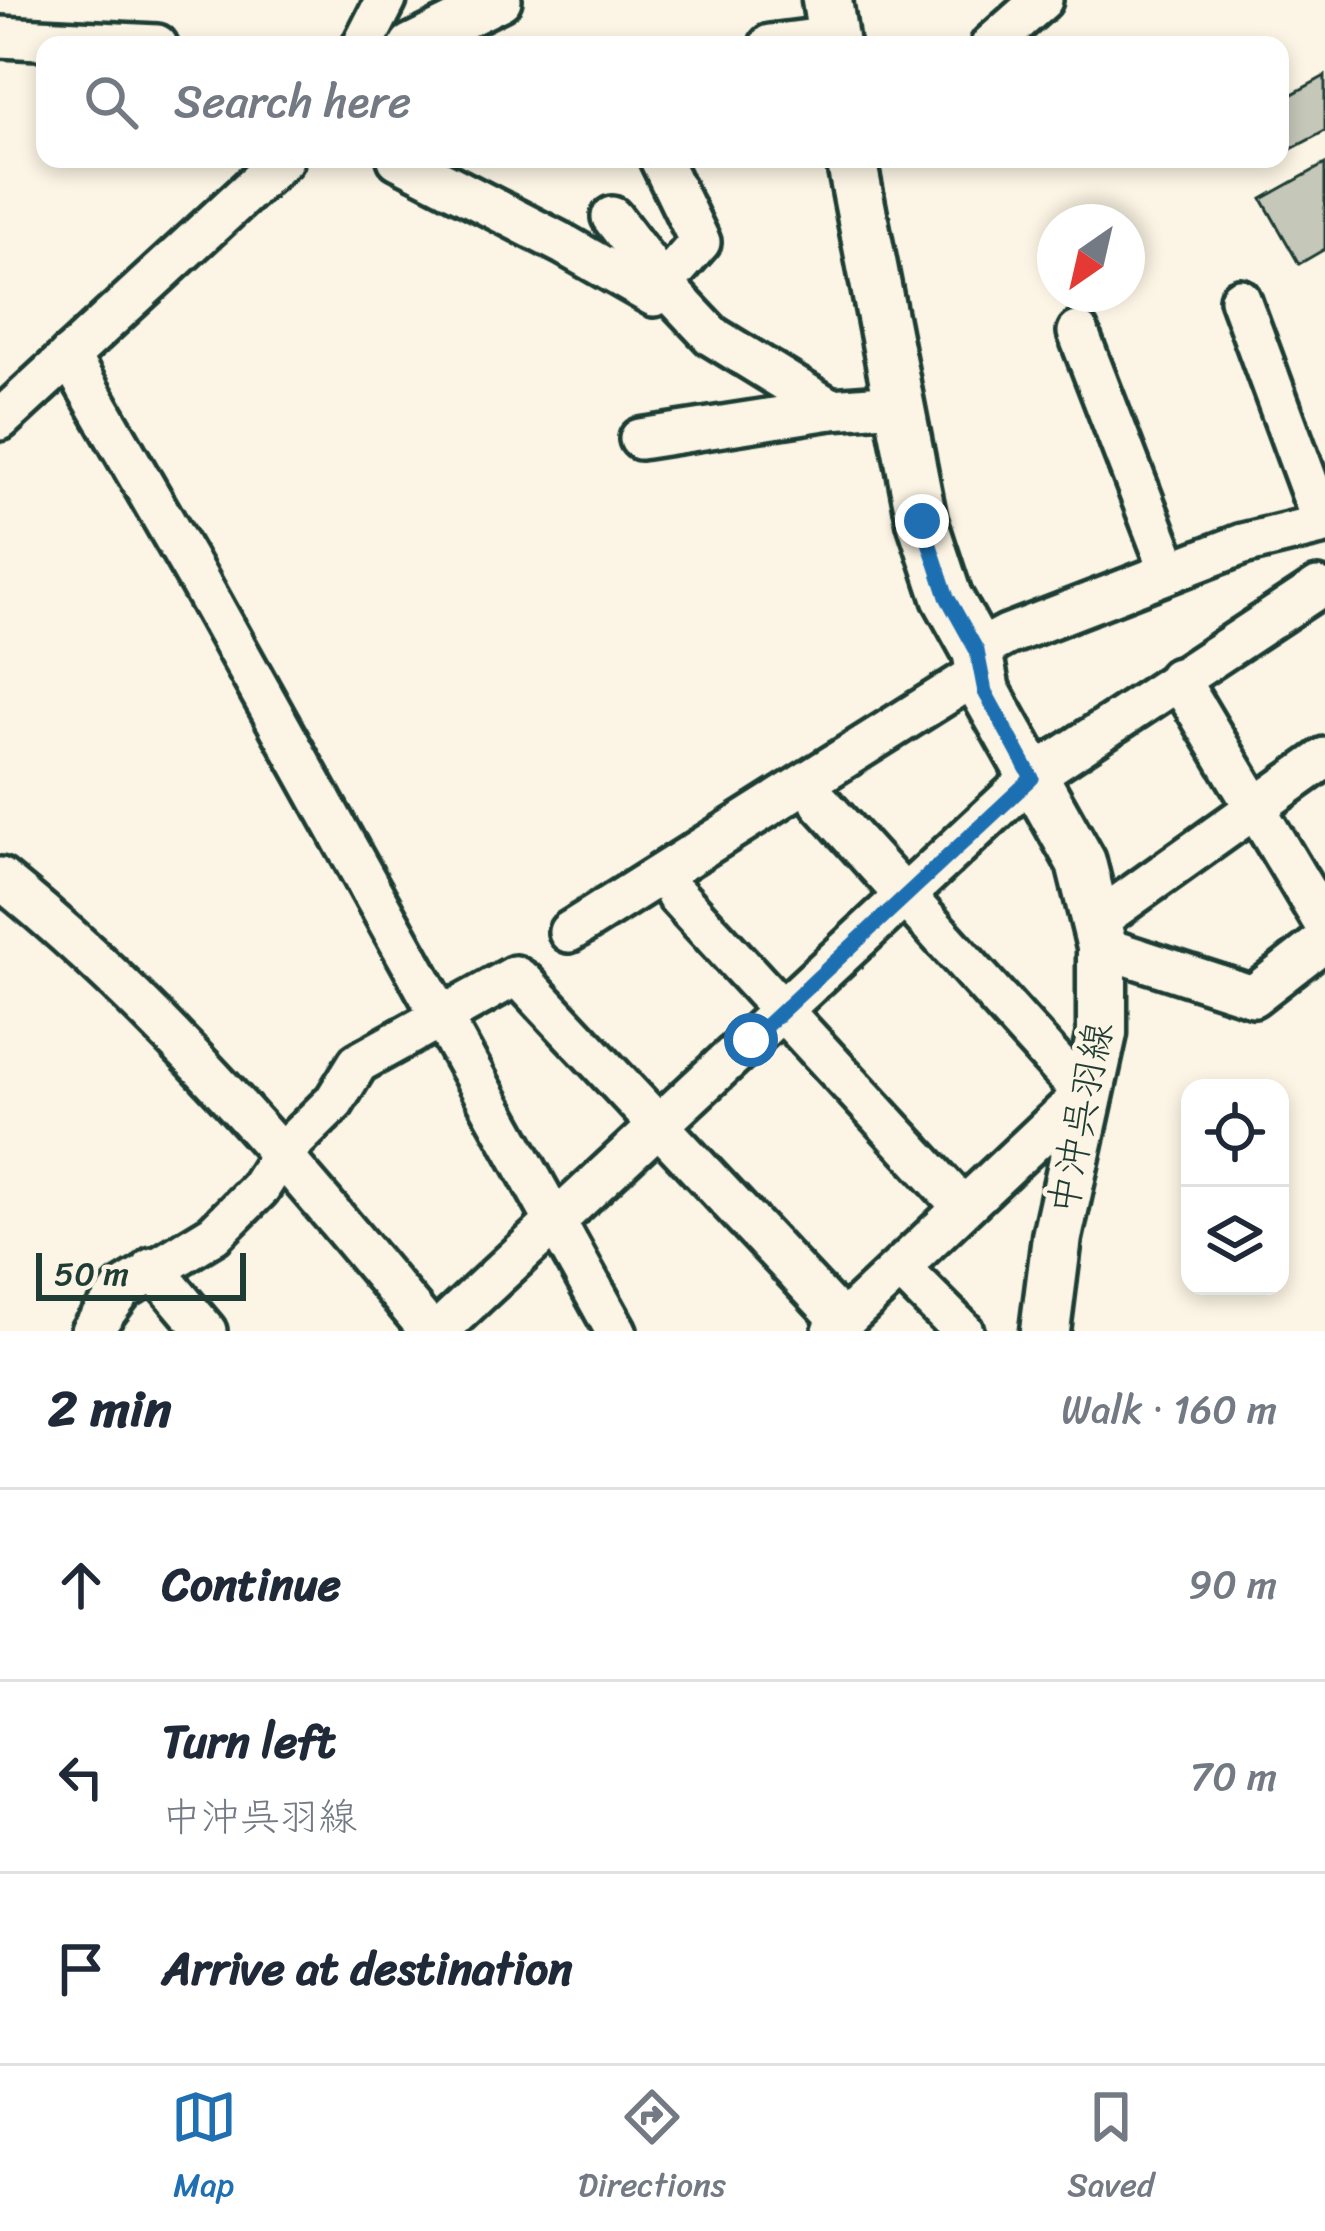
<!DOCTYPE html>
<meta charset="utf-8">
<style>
body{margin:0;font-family:Sriracha,"Klee One",sans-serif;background:#f2f2f3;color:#1f2937}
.controls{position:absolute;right:36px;bottom:36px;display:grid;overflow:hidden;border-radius:24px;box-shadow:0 6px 18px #0003}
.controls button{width:108px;height:108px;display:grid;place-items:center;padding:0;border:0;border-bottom:3px solid #e0e1e3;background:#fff;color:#1f2937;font:60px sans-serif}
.compass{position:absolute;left:1037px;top:204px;width:108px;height:108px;border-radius:50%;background:#fff;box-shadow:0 6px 18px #0003;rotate:214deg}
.scale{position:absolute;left:36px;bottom:30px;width:210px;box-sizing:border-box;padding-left:12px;border:6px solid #1f3d34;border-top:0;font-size:33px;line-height:42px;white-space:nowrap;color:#1f3d34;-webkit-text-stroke:9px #fcf5e5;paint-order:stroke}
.stop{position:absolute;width:36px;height:36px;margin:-27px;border:9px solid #1f6fb2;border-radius:50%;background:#fff}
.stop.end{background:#1f6fb2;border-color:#fff;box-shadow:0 3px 12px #0008}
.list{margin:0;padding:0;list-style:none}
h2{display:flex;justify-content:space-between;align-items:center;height:156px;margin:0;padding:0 48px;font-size:51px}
h2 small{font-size:39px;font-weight:400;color:#747a83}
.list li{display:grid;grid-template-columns:78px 1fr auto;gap:36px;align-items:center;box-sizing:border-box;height:192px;padding:0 48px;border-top:3px solid #e0e1e3}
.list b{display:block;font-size:45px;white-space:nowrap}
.list p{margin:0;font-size:39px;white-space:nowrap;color:#747a83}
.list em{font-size:39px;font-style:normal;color:#747a83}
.icon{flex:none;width:66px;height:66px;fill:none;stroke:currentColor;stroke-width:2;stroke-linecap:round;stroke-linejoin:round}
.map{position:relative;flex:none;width:1325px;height:1331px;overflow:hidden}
.search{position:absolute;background:#fff;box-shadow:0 6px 18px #0003;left:36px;right:36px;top:36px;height:132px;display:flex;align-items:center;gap:30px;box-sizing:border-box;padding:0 42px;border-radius:24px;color:#747a83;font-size:45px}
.sheet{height:732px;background:#fff}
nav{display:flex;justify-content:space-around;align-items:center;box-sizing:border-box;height:168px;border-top:3px solid #e0e1e3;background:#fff;font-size:33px;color:#747a83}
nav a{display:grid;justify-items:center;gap:6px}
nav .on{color:#1f6fb2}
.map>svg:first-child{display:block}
.building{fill:#c5c7b9;stroke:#1f3d34;stroke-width:3}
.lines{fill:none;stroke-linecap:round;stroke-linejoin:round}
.minor-casing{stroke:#1f3d34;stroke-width:48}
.major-casing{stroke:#1f3d34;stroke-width:57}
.minor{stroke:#fcf5e5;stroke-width:39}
.major{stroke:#fcf5e5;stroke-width:48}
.route{stroke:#1f6fb2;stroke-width:15}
.labels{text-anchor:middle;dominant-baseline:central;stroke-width:9;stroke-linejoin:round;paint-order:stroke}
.street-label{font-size:39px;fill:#1f3d34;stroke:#fcf5e5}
</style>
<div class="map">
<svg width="1325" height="1331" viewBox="0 0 1325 1331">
<rect width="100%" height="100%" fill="#fcf5e5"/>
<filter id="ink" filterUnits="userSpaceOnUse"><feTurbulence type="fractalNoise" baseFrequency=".00833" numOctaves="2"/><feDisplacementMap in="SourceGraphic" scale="24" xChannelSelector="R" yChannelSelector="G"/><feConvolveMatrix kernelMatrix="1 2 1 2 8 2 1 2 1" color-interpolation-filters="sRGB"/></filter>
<g filter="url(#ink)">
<g class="building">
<path d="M1325,76v55l-45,24v-54z"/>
<path d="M1325,164v85l-26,15 -37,-65z"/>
</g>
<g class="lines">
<defs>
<g id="minor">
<path d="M0,37l157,8"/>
<path d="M363,45l23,-45"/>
<path d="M410,45l91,-45"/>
<path d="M770,45l62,-8"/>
<path d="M991,45l51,-45"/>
<path d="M398,159l167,86 89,51 9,-12 49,52 119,73"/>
<path d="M612,217l51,67 37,-42 -40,-83"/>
<path d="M1240,299l83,225"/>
<path d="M1078,332l92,239"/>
<path d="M69,356l130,225 417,750"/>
<path d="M0,420l283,-261"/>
<path d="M640,439l191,-30 67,-5"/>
<path d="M977,651l30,-16 236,-91 82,-20"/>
<path d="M1178,678l147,247"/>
<path d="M821,803l253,280 17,4"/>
<path d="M0,878c164,132 296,292 430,453"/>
<path d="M676,895l287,312"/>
<path d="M1097,921l228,-163"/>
<path d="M569,932l412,-260"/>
<path d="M1102,947l151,49 72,-56"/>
<path d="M153,1268l53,63"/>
<path d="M901,1269l62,62"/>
<path d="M91,1331l31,-41 92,-56 45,-45 23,-36 52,-51 24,-39 157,-87 8,5 320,341"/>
<path d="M438,1331l594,-554 286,-189"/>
<path d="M833,1331l258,-244"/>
</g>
<g id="major">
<path d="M827,0l7,45"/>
<path d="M851,159l71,362 25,76 30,54 8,40 96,171 21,85v86l-45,204 -12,94"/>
</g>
</defs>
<use href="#minor" class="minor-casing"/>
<use href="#major" class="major-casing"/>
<use href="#minor" class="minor"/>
<use href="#major" class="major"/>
</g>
</g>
<g class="lines" filter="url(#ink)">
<path class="route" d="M751,1040l281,-262 -47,-86 -8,-41 -30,-54 -25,-76"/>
</g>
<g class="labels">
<g class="street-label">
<text transform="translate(1080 1118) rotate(-79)">中沖呉羽線</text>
</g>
</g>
</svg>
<div class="controls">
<button><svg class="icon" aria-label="locate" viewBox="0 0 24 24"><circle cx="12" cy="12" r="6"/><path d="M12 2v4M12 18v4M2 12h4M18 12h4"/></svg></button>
<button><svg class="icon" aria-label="layers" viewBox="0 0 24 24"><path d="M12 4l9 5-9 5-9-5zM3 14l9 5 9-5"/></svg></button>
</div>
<svg class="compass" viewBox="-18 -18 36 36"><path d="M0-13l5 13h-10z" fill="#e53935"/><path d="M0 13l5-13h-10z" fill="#747a83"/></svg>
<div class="scale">50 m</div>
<div class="stop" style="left:751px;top:1040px"></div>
<div class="stop end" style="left:922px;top:521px"></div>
<div class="search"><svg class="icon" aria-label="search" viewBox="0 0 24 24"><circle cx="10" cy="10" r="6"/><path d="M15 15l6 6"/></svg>Search here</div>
</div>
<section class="sheet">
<h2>2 min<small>Walk · 160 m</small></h2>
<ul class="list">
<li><svg class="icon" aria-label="ahead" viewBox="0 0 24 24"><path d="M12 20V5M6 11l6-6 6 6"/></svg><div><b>Continue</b></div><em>90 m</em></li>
<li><svg class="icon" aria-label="left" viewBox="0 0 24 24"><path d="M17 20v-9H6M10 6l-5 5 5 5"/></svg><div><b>Turn left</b><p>中沖呉羽線</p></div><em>70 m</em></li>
<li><svg class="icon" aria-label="arrive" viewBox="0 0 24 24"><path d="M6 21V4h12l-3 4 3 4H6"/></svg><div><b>Arrive at destination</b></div></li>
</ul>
</section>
<nav>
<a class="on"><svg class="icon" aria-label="map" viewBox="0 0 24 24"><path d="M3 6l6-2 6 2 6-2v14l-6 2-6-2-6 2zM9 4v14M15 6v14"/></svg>Map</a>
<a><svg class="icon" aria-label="directions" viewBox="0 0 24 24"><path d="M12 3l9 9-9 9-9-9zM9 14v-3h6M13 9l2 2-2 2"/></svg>Directions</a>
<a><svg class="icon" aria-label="saved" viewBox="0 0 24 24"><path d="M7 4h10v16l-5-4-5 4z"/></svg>Saved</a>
</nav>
